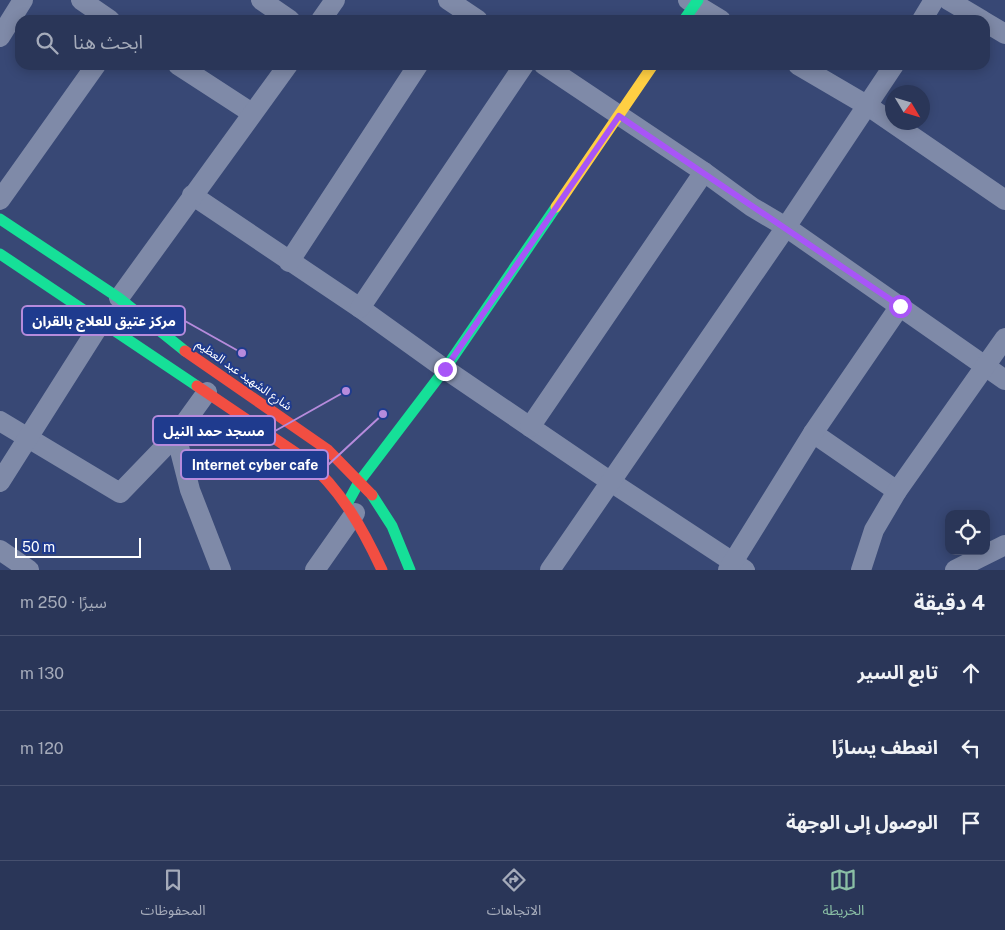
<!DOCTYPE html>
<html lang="ar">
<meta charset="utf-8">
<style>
body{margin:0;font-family:"Public Sans","Noto Sans Arabic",sans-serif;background:#364161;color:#f1f3f6;direction:rtl}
.controls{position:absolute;right:15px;bottom:15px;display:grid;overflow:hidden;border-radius:10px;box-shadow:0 2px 12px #0003}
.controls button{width:45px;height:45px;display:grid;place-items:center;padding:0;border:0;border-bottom:1px solid #46506e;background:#2a3658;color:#f1f3f6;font:25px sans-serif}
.compass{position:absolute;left:885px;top:85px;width:45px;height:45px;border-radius:50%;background:#2a3658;box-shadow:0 2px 12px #0003;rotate:128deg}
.scale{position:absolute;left:15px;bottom:12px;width:126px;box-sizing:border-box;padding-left:5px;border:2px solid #fff;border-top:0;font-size:14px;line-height:18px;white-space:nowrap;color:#fff;-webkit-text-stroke:4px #1f3b8e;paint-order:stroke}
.stop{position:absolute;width:15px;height:15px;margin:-11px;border:4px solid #a855f7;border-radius:50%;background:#fff}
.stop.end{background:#a855f7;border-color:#fff;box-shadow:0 1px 5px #0008}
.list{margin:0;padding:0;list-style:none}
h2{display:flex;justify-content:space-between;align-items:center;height:65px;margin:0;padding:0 20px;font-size:21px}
h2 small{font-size:16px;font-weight:400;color:#a5abba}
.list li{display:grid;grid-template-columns:32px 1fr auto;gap:15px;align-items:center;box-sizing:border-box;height:75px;padding:0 20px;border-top:1px solid #46506e}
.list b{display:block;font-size:19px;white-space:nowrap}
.list em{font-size:16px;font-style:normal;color:#a5abba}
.icon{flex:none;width:28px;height:28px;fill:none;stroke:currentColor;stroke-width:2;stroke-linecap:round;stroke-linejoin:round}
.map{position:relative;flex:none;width:1005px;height:570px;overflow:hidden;direction:ltr}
.search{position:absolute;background:#2a3658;box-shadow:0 2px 12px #0003;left:15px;right:15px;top:15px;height:55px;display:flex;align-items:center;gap:12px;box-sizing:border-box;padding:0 18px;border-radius:15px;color:#a5abba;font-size:19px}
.sheet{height:290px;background:#2a3658}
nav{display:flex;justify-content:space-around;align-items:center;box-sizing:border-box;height:70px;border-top:1px solid #46506e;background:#2a3658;font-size:14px;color:#a5abba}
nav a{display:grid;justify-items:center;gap:2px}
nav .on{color:#8abfa5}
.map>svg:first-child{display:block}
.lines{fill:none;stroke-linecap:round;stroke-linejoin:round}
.street{stroke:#7f8aa8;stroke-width:20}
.fast{stroke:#16e098;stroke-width:11}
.slow{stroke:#ffcf43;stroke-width:11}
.jam{stroke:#f24e42;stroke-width:11}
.route{stroke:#a855f7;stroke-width:6}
.labels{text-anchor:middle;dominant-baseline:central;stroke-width:4;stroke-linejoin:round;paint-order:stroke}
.street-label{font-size:12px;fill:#fff;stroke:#1f3b8e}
.leader{fill:none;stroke:#b68bdc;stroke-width:2}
.callout-dot{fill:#b68bdc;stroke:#1f3b8e;stroke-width:2}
.callout{fill:#1f3b8e;stroke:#b68bdc;stroke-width:2}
.callout-label{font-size:14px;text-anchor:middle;font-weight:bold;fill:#fff}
</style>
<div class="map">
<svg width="1005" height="570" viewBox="0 0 1005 570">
<rect width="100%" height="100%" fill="#384875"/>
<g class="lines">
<g class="street">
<path d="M81,0l29,20"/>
<path d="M261,0l29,20"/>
<path d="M448,0l30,20"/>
<path d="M688,0l33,20"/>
<path d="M948,0l34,20"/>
<path d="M321,20l14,-20"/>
<path d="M922,20l12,-20"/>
<path d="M985,22l20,12"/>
<path d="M0,37l23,-37"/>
<path d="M178,65l74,48"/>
<path d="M544,65l160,107 48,35 34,20 219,153"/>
<path d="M798,65l70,41 137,94"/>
<path d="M192,195l168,113 85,61 166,113 134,88"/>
<path d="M0,200l96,-135"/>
<path d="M289,262l129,-197"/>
<path d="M119,298l169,-233"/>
<path d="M360,308l164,-243"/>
<path d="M207,392l-31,43 14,55 31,80"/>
<path d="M0,421l120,72 56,-58"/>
<path d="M530,427l174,-255"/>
<path d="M813,433l84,58"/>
<path d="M0,482l102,-161"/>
<path d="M0,550l29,20"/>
<path d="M315,570l40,-57"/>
<path d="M550,570l236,-343 108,-162"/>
<path d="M728,570l85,-137 87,-127"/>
<path d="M861,570l13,-40 23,-39 108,-153"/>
<path d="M955,570l50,-25"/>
</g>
<g class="fast">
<path d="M684,20l14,-20"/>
<path d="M0,219l119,79 66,53"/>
<path d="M0,254l197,132"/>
<path d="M372,495l20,31 18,44"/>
<path d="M348,502l11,-20 86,-113 111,-162"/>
</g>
<path class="slow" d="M556,207l97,-142"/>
<g class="jam">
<path d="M185,351l143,99 44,45"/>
<path d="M197,386l108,73c36,31 57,68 77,111"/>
</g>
</g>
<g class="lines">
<path class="route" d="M445,369l174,-253 281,190"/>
</g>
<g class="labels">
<g class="street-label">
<text transform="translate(244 375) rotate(35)">شارع الشهيد عبد العظيم</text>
</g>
</g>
<path class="leader" d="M242 353L185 321M346 391L275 431M383 414L328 465"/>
<g class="callout-dot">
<circle cx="242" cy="353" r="5"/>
<circle cx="346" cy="391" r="5"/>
<circle cx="383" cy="414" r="5"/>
</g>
<g class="callout">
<rect x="22" y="306" width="163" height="29" rx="5"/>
<rect x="153" y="416" width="122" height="29" rx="5"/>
<rect x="181" y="450" width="147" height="29" rx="5"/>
</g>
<g class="callout-label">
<text x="104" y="326">مركز عتيق للعلاج بالقران</text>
<text x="214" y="436">مسجد حمد النيل</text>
<text x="255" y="470">Internet cyber cafe</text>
</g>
</svg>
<div class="controls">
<button><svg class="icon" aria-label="locate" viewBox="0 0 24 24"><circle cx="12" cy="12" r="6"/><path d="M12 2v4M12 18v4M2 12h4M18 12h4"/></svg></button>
</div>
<svg class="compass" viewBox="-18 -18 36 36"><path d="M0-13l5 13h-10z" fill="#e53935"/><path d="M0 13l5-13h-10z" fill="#a5abba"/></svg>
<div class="scale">50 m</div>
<div class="stop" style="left:900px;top:306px"></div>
<div class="stop end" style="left:445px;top:369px"></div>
<div class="search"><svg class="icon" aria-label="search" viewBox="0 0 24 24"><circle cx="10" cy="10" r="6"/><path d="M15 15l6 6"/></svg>ابحث هنا</div>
</div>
<section class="sheet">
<h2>4 دقيقة<small>سيرًا · 250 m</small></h2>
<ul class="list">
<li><svg class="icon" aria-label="ahead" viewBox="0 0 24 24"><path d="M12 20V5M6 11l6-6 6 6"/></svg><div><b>تابع السير</b></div><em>130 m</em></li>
<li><svg class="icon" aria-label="left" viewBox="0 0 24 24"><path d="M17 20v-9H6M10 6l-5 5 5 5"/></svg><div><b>انعطف يسارًا</b></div><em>120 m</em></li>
<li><svg class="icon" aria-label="arrive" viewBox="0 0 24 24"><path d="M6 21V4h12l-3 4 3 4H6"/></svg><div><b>الوصول إلى الوجهة</b></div></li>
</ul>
</section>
<nav>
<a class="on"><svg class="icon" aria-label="map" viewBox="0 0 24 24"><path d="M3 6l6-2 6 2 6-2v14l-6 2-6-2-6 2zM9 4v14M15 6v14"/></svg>الخريطة</a>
<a><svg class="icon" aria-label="directions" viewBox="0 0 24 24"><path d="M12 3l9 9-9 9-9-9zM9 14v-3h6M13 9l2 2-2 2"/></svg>الاتجاهات</a>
<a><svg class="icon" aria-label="saved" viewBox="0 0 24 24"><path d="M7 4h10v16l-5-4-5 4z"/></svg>المحفوظات</a>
</nav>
